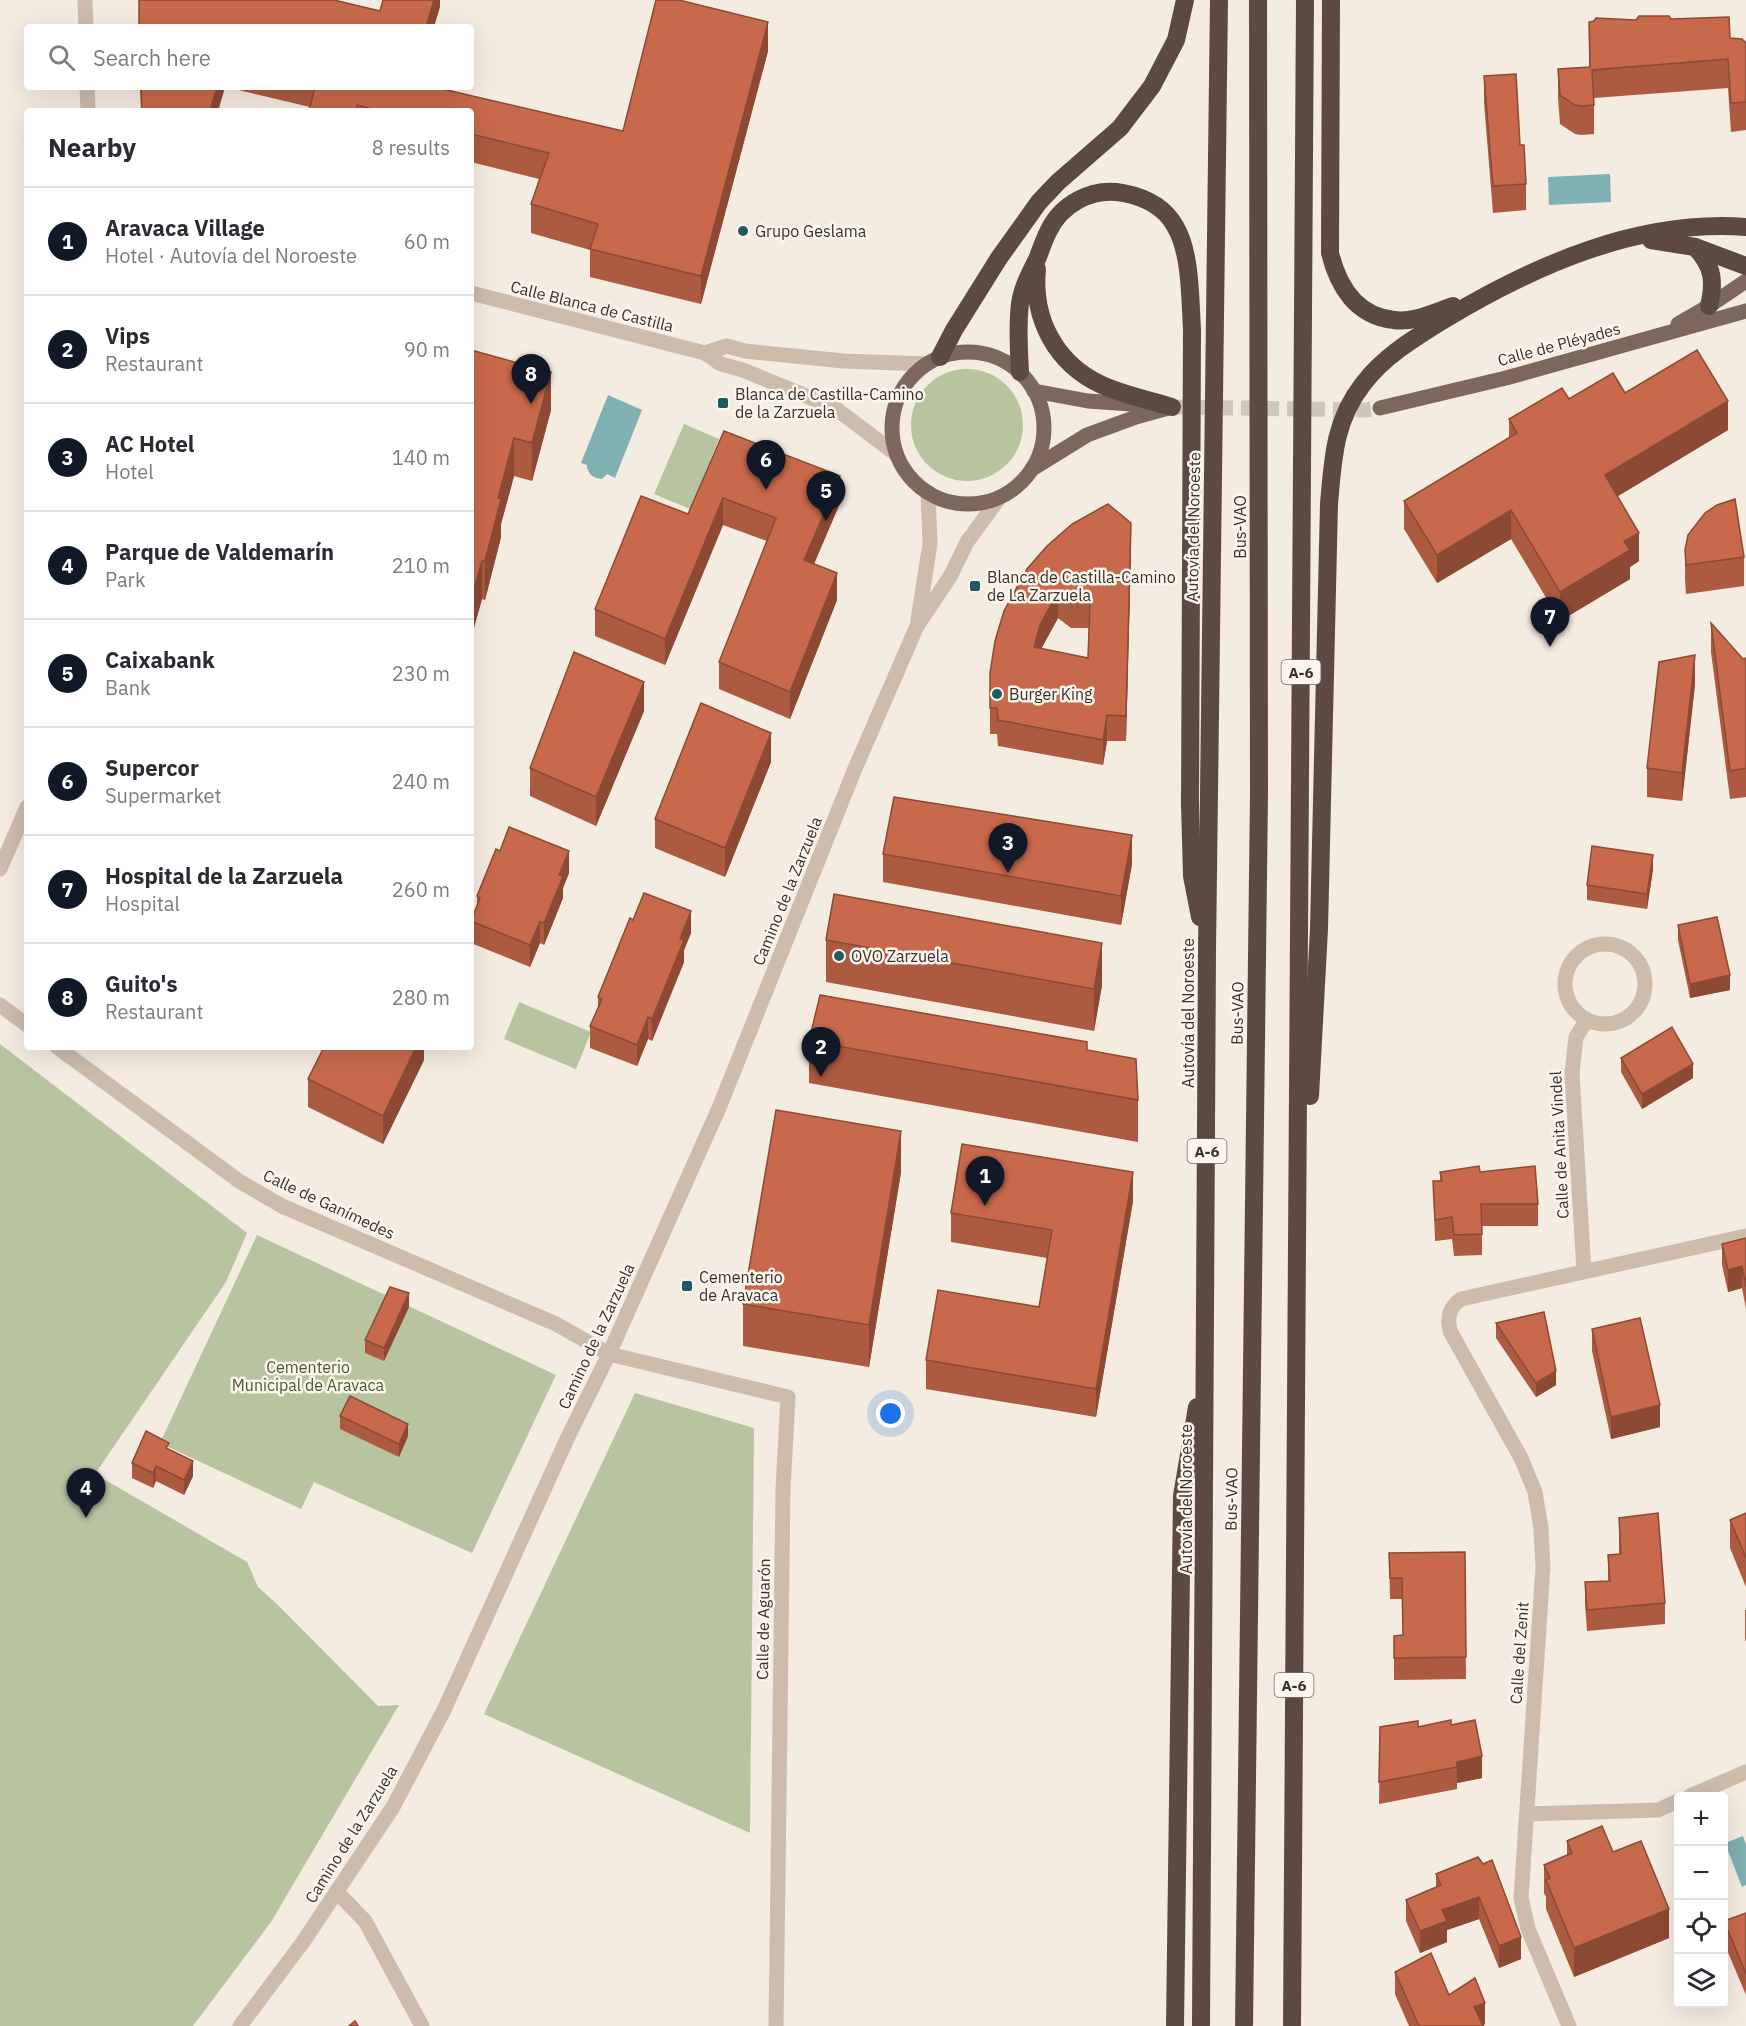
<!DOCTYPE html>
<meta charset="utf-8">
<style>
body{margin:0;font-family:"IBM Plex Sans",sans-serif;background:#f7f7f7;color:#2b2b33}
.controls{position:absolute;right:18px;bottom:18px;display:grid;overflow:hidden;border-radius:6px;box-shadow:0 6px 24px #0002}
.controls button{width:54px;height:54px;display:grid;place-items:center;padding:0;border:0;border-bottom:2px solid #e1e1e2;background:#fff;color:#2b2b33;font:30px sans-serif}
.you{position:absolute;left:891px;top:1414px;width:21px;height:21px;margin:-15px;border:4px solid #fff;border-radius:50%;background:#1a73e8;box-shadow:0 0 0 9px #1a73e833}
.badge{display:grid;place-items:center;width:39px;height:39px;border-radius:50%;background:#111827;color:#fff;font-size:20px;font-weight:700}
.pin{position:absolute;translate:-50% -50px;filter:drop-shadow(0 2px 3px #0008)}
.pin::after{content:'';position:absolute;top:32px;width:21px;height:18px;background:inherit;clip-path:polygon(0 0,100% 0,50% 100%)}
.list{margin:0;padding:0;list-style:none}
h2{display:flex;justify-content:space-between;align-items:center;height:78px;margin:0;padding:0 24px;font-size:26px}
h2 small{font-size:20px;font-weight:400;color:#7c7c81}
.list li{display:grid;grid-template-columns:39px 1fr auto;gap:18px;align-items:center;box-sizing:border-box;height:108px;padding:0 24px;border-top:2px solid #e1e1e2}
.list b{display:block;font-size:22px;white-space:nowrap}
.list p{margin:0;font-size:20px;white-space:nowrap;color:#7c7c81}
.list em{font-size:20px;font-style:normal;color:#7c7c81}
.icon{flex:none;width:33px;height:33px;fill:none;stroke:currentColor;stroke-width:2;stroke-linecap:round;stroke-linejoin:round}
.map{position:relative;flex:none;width:1746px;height:2026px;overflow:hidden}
.search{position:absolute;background:#fff;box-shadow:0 6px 24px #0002;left:24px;top:24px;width:450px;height:66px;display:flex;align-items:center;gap:15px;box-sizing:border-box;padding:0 21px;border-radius:6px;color:#7c7c81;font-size:22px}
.panel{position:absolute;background:#fff;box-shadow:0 6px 24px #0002;left:24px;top:108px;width:450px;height:942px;border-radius:6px}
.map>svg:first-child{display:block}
.green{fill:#b8c4a0}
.water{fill:#7fb0b2}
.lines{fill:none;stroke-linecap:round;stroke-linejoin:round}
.major-tunnel{stroke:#cfc6bd;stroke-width:15;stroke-dasharray:15 8;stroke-linecap:butt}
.minor{stroke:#cdbbac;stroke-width:15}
.major{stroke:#7d675c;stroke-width:15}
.highway{stroke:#5c4a42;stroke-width:18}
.wall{fill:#ac5a40;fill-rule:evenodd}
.shaded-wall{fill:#8c4a34}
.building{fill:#c8694b;stroke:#8c4a34;stroke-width:1.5;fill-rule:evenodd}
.poi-dot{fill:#1f5a5e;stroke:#fbf5ee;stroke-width:2}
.labels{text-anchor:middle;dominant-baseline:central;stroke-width:5;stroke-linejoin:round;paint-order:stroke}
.shield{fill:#fbf5ee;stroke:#756b66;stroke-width:1.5}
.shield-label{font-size:15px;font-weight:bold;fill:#3b302b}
.poi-label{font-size:16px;fill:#3b302b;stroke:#fbf5ee;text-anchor:start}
.street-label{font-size:16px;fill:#3b302b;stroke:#fbf5ee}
.park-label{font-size:16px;fill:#4a5a2e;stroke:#fbf5ee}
</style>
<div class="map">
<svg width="1746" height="2026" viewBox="0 0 1746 2026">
<rect width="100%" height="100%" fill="#f4ebe1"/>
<g class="green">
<circle cx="967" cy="425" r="56"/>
<path d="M684,424l35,15 -29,70 -36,-15z"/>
<path d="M519,1002l72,30 -15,37 -72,-30z"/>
<path d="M0,1044l247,189 -21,49 -131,192 152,88 11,25 20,18 100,101 21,-1 -128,217 -78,104h-193z"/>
<path d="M257,1235l299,140 -84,178 -158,-71 -13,27 -141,-66z"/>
<path d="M635,1393l119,35 -4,405 -266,-119z"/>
</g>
<g class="water">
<path d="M1610,174l1,28 -62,3 -1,-28z"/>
<path d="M608,395l34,15 -27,68 -8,-4 -5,5c-9,-1 -15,-5 -15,-14l-6,-2z"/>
<path d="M1743,1836l3,9v40l-4,2 -17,-44z"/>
</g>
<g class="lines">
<path class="major-tunnel" d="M1172,407l194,3 14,-2"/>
<g class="minor">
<path d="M85,0l1,27"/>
<path d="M87,87l1,24"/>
<path d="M471,293l234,60 16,11 22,6 92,38 61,46"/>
<path d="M705,353l22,-7 18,5 98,10 84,3"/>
<path d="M918,620l12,-76 -2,-52"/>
<path d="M0,869l27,-62"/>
<circle cx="1605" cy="984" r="40"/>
<path d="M0,1005l27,20"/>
<path d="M57,1047l182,134 43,25 274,118 53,30 179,43 -5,92 -7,537"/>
<path d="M1584,1271l-12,-198 4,-36 11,-17"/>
<path d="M1690,1796l56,-24"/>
<path d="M1527,1814l131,-4 20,-9"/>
<path d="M337,1892l28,29 57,105"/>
<path d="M240,2026l63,-84 90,-135 51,-97 123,-271 42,-85 110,-246 135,-337 63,-145 34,-51 16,-33 33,-45"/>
<path d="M1569,2026l-41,-97 -7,-31 22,-331 -2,-39 -6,-36 -14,-34 -71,-127c-3,-14 -1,-23 11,-32l285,-63"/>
</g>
<g class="major">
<path d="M1678,324l31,-18 37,-25"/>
<circle cx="968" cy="428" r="76"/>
<path d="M1034,391l54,10 57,4"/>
<path d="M1380,408l126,-30 240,-67"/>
<path d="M1032,469l55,-34 49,-18 36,-10"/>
</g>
<g class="highway">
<path d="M1331,0l-1,253c8,33 26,63 64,67 19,3 41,-8 59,-14"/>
<path d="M1651,240l44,7 51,19"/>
<path d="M1695,247c18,19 20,34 14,59"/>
<path d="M1037,269c-5,50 19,95 65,116 22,10 47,15 70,22"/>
<path d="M940,357l14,-27 45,-72 40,-56 19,-20 62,-54 32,-42 24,-46 9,-40"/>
<path d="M1020,372c-1,-22 -3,-45 0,-68 2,-17 11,-32 18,-47 3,-8 6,-17 10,-25 13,-28 44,-45 75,-39 21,4 41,13 52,33 16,26 15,73 17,103l-2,475 2,72 8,41"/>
<path d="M1310,1096l9,-167 10,-425c4,-45 5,-83 34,-120 21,-28 53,-47 82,-65 90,-54 194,-100 301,-92"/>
<path d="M1175,2026l7,-530 15,-89"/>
<path d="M1201,2026l6,-1075 12,-951"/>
<path d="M1244,2026l15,-1233 -1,-793"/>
<path d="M1292,2026l13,-2026"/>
</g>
</g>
<g class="wall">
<path d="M1671,19l75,24v87l-15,2 -3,-44 -134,10v36l-13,1 -6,-1 -15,-10 -2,-26v-29l31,-2v-45z"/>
<path d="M768,51l-67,253 -111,-27v-27l-59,-17v-29l8,-25 -68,-17v-51h-162l1,-4 -84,-20h208l189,44z"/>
<path d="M1484,76l36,69 6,39v26l-33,3 -9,-110z"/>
<path d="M140,87h85l-7,24h-77z"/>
<path d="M471,350l80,60 -19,71 -18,-5 -13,48v13l-16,63 -3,-1 -11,39z"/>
<path d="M1625,393l103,37 -111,66 22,65 -9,6v12l-70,42 -49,-82 -74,44 -33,-54v-28l105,-63v-19l60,-20z"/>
<path d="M724,431l116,72 -26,61 23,36 -47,119 -71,-30v-27l48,-121 -44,-16 -58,140 -70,-29v-27l93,-95z"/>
<path d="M1131,549l-5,192h-19l-4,24 -105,-19 -1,-12h-7v-61l14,-62zM1058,618l13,10h18l-1,30 -47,-9z"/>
<path d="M1685,550l59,7v29l-58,8 -1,-16z"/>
<path d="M1711,623l32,36 3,-1v139l-16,2 -19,-147z"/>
<path d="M1695,684l-13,117 -35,-4v-29z"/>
<path d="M644,711l-48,115 -66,-30v-28z"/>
<path d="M771,762l-46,115 -70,-29v-29z"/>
<path d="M883,854l249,10 -11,61 -238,-43z"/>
<path d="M1653,869l-6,40 -60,-9v-15z"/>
<path d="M569,873l-6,15v10l-19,47 -4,-2 -10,24 -59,-24v-23l6,-13v-11z"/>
<path d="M633,920l58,13 -7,17v12l-32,79 -4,-2 -11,27 -47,-18v-22l8,-18v-11z"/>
<path d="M1678,925l52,65 -40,8 -12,-58z"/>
<path d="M826,940l276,45 -8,46 -268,-49z"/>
<path d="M809,1041l278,9 51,50v42l-329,-59z"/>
<path d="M424,1047v13l-41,84 -75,-37v-28z"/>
<path d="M1621,1058l72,20 -51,31 -21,-37z"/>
<path d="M901,1172l-32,195 -126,-21v-42z"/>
<path d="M1440,1172l98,32v22h-56v29l-28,1 -2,-17 -17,2 -2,-60h7z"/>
<path d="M1133,1201l-37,216 -170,-28v-29l113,-53 8,-49 -96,-16v-29z"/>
<path d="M1746,1238v71l-4,-21 -14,4 -6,-27v-21z"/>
<path d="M409,1307l-25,54 -19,-8v-13z"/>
<path d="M1496,1323l60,62 -20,12 -40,-59z"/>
<path d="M1592,1329l68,98 -49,12 -19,-88z"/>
<path d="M340,1416l68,20 -9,21 -59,-28z"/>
<path d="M169,1449l24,27 -9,19 -28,-14 -3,7 -21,-10v-15z"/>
<path d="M1746,1513v74l-16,-39v-28z"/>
<path d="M1619,1518l46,85v21l-78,7 -2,-27v-22l23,-1v-26l11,-1z"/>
<path d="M1465,1552l1,127 -72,1v-44l9,-1 -1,-36h-12l-1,-46z"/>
<path d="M1745,1610h1v32l-1,-3z"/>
<path d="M1451,1725l31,53 -25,5v6l-78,15 1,-77h38z"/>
<path d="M1567,1841l46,11 56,86 -95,39 -28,-68v-12l-2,-4v-28l23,-10z"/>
<path d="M1478,1857l43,102 -22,9 -20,-49 -32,11v12l-27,11 -14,-32v-21l30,-12v-14z"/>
<path d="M1746,1913v82l-22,-52v-22z"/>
<path d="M1395,1972l54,23 36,29 -2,2h-74l-14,-32z"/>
</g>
<g class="shaded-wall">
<path d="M434,0h6v7l-6,20h-8z"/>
<path d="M768,22v29l-67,253v-28z"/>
<path d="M217,87h8l-7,24h-8z"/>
<path d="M551,372v38l-19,71v-38z"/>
<path d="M1728,401v29l-123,74v-29z"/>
<path d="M514,438v38l-13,48v13l-16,63v-39l13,-63z"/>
<path d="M840,476v27l-36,84v-27z"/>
<path d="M723,498v27l-58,140v-26z"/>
<path d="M1511,510v29l-74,44v-28z"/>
<path d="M1131,523v26l-5,192v-25z"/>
<path d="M1639,533v28l-9,6v12l-70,42v-29l64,-51z"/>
<path d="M482,561v38l-11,39v-38z"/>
<path d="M837,573v27l-47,119v-27z"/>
<path d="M1058,592v26l-18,33 -6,-4 6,-22z"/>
<path d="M1695,655v29l-13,117v-28z"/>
<path d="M644,682v29l-48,115v-29z"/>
<path d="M1107,715v26l-4,24v-25z"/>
<path d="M771,733v29l-46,115v-29z"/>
<path d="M1132,835v29l-11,61v-29z"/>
<path d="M569,851v22l-6,15v10l-19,47v-22l15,-48z"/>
<path d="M1653,855v14l-6,40v-15z"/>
<path d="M691,911v22l-7,17v12l-32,79v-22l28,-80z"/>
<path d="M540,922v21l-10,24v-22z"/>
<path d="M1102,943v42l-8,46v-42z"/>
<path d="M1730,975v15l-40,8v-14z"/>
<path d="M648,1017v22l-11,27v-21z"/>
<path d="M416,1047h8v13l-41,84v-28z"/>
<path d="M1693,1064v14l-51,31v-15z"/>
<path d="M901,1131v41l-32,195v-42z"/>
<path d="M1133,1172v29l-37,216v-28z"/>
<path d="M1742,1266v22l-14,4v-22z"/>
<path d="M409,1293v14l-25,54v-13z"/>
<path d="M1556,1371v14l-20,12v-14z"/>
<path d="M1660,1405v22l-49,12v-22z"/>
<path d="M408,1424v12l-9,21v-13z"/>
<path d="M193,1461v15l-9,19v-15z"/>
<path d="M156,1466v15l-3,7v-15z"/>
<path d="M1482,1756v22l-25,5v-21z"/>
<path d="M1479,1897v22l-32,11v12l-27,11v-22l22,-21z"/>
<path d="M1669,1909v29l-95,39v-29z"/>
<path d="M1521,1937v22l-22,9v-22z"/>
<path d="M1485,2003v21l-4,2 -7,-19z"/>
</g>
<g class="building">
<path d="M139,0h195l46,11 3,-11h51l-8,27h-287z"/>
<path d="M656,0h23l89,22 -67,254 -111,-27 8,-25 -67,-20 18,-51 -78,-19v-23h-91l-23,-6 -1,6h-47l6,-24h119l189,44z"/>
<path d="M1639,16h30l2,3 58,-2 1,21 12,1 4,4v59l-15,1 -3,-44 -136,11 2,35 -13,1 -6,-1 -15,-10 -2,-26 32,-2 -1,-45 5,-1 2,-3 40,2z"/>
<path d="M1516,74l4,71h4l2,39 -33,2 -9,-110z"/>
<path d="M141,87h76l-7,24h-68z"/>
<path d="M471,350l80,22 -19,71 -18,-5 -16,60 3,1 -16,62h-3l-11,39z"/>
<path d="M1697,350l31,51 -123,74 34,58 -15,8 6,9 -70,42 -49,-82 -74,45 -33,-54 113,-68 -8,-14 53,-31 7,11 44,-26 12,20z"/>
<path d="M724,431l116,45 -36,84 33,13 -47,119 -71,-30 57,-144 -53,-20 -58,141 -70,-30 46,-113 47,18z"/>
<path d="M1735,499l9,58 -58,8 -1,-15 3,-15 17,-22 12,-8z"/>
<path d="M1108,504l23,19 -5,193 -19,-1 -4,25 -105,-20 -1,-12h-7v-35l5,-32 9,-30 23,-42 20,-23 25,-22zM1058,592l13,10h19l-2,56 -54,-11 6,-22z"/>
<path d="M1711,623l32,36 3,-1v110l-16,3z"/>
<path d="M574,652l70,30 -48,115 -66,-29z"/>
<path d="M1695,655l-13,118 -35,-5 12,-106z"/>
<path d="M701,703l70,30 -46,115 -70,-29z"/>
<path d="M894,797l238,38 -11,61 -238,-42z"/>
<path d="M509,827l60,24 -10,24 4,1 -19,47 -4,-1 -10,23 -59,-24 9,-23 -3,-2 19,-47 4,2z"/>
<path d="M1592,846l61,9 -6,39 -60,-9z"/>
<path d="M644,893l47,18 -11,28 4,1 -32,79 -4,-2 -11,28 -47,-19 12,-27 -4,-2 32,-79 3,2z"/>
<path d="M834,894l268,49 -8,46 -268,-49z"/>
<path d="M1717,917l13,58 -40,9 -12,-59z"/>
<path d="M820,995l267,47v8l49,9 2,41 -329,-59z"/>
<path d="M1672,1027l21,37 -51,30 -21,-36z"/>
<path d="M324,1047h92l-33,69 -75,-37z"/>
<path d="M776,1110l125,21 -32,194 -126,-21z"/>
<path d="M962,1144l171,28 -37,217 -170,-29 12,-70 101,17 13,-77 -101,-17z"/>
<path d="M1479,1166l1,6 55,-6 3,38h-57l1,30 -28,1 -2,-18 -17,3 -2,-39h9l-2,-9z"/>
<path d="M1746,1238v49l-4,-21 -14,4 -6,-26z"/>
<path d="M390,1287l19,6 -25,55 -19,-8z"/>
<path d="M1544,1312l12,59 -20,12 -40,-60z"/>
<path d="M1640,1318l20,87 -49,12 -19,-88z"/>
<path d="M350,1396l58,28 -9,20 -59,-28z"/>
<path d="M146,1431l23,12 -3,5 27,13 -9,19 -28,-14 -3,7 -21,-10z"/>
<path d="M1658,1513l7,90 -78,7 -2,-28 25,-1 -2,-26 13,-1 -2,-36z"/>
<path d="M1746,1513v45l-16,-38z"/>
<path d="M1465,1552l1,105 -72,1v-22l9,-1 -1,-57h-12l-1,-25z"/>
<path d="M1451,1720v5l24,-5 7,36 -25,6v5l-78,15 1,-55 38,-6v6z"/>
<path d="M1602,1826l11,26 28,-11 28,68 -95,39 -28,-68 4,-2 -6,-13 28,-12 -5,-12z"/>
<path d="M1478,1857l5,7 9,-4 29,77 -22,9 -20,-49 -37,13 5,11 -27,10 -14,-31 35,-15 -5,-11z"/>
<path d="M1746,1913v61l-22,-53z"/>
<path d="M1431,1953l18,42 26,-17 10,25 -11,4 9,19h-64l-24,-54z"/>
<path d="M355,2021l3,5h-9z"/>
</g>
<g class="poi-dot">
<circle cx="743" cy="231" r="6"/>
<rect x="717" y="397" width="12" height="12" rx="3"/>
<rect x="969" y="580" width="12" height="12" rx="3"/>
<circle cx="997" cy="694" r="6"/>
<circle cx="839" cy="956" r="6"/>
<rect x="681" y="1280" width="12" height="12" rx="3"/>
</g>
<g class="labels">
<g class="shield">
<rect x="1281.5" y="660" width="39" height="24" rx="4.5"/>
<rect x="1187.5" y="1139" width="39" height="24" rx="4.5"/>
<rect x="1274.5" y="1673" width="39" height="24" rx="4.5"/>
</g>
<g class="shield-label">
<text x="1301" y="672">A-6</text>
<text x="1207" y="1151">A-6</text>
<text x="1294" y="1685">A-6</text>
</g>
<g class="poi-label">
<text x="755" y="231">Grupo Geslama</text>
<text x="735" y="394">Blanca de Castilla-Camino<tspan x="735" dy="18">de la Zarzuela</tspan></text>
<text x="987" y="577">Blanca de Castilla-Camino<tspan x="987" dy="18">de La Zarzuela</tspan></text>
<text x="1009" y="694">Burger King</text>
<text x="851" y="956">OVO Zarzuela</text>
<text x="699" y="1277">Cementerio<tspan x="699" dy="18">de Aravaca</tspan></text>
</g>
<g class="street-label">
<text transform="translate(592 306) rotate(14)">Calle Blanca de Castilla</text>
<text transform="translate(1559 344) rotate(-15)">Calle de Pléyades</text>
<text transform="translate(1193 527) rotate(-89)">Autovía del Noroeste</text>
<text transform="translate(1240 527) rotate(-90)">Bus-VAO</text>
<text transform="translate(787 891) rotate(-68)">Camino de la Zarzuela</text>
<text transform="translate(1188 1013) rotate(-90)">Autovía del Noroeste</text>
<text transform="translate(1237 1013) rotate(-89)">Bus-VAO</text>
<text transform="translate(1559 1145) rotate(-93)">Calle de Anita Vindel</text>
<text transform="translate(329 1204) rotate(25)">Calle de Ganímedes</text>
<text transform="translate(596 1336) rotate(-65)">Camino de la Zarzuela</text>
<text transform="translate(1186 1499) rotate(-90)">Autovía del Noroeste</text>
<text transform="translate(1231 1499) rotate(-89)">Bus-VAO</text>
<text transform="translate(763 1619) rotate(-89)">Calle de Aguarón</text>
<text transform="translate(1519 1653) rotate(-86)">Calle del Zenit</text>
<text transform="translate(351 1834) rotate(-58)">Camino de la Zarzuela</text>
</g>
<g class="park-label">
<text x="308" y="1367">Cementerio<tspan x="308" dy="18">Municipal de Aravaca</tspan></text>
</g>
</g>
</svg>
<div class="controls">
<button>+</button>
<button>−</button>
<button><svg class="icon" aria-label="locate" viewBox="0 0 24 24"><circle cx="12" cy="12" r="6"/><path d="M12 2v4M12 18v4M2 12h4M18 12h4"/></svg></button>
<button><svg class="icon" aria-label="layers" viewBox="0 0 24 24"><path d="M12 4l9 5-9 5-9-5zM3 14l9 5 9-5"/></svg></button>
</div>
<div class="you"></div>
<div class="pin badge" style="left:985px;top:1206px">1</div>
<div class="pin badge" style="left:821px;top:1077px">2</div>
<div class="pin badge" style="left:1008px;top:873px">3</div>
<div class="pin badge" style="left:86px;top:1518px">4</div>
<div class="pin badge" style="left:826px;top:521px">5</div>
<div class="pin badge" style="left:766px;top:490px">6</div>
<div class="pin badge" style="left:1550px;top:647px">7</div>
<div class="pin badge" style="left:531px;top:404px">8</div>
<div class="search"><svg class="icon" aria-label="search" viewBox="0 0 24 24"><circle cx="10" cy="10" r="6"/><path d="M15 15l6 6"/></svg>Search here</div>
<section class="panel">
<h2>Nearby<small>8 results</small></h2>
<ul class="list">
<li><span class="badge">1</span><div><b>Aravaca Village</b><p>Hotel · Autovía del Noroeste</p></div><em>60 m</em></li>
<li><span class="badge">2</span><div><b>Vips</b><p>Restaurant</p></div><em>90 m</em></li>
<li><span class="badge">3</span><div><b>AC Hotel</b><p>Hotel</p></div><em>140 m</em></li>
<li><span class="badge">4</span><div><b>Parque de Valdemarín</b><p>Park</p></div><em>210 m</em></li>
<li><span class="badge">5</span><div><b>Caixabank</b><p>Bank</p></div><em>230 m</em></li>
<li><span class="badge">6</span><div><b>Supercor</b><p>Supermarket</p></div><em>240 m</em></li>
<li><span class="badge">7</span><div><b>Hospital de la Zarzuela</b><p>Hospital</p></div><em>260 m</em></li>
<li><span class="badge">8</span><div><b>Guito's</b><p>Restaurant</p></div><em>280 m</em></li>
</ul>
</section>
</div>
